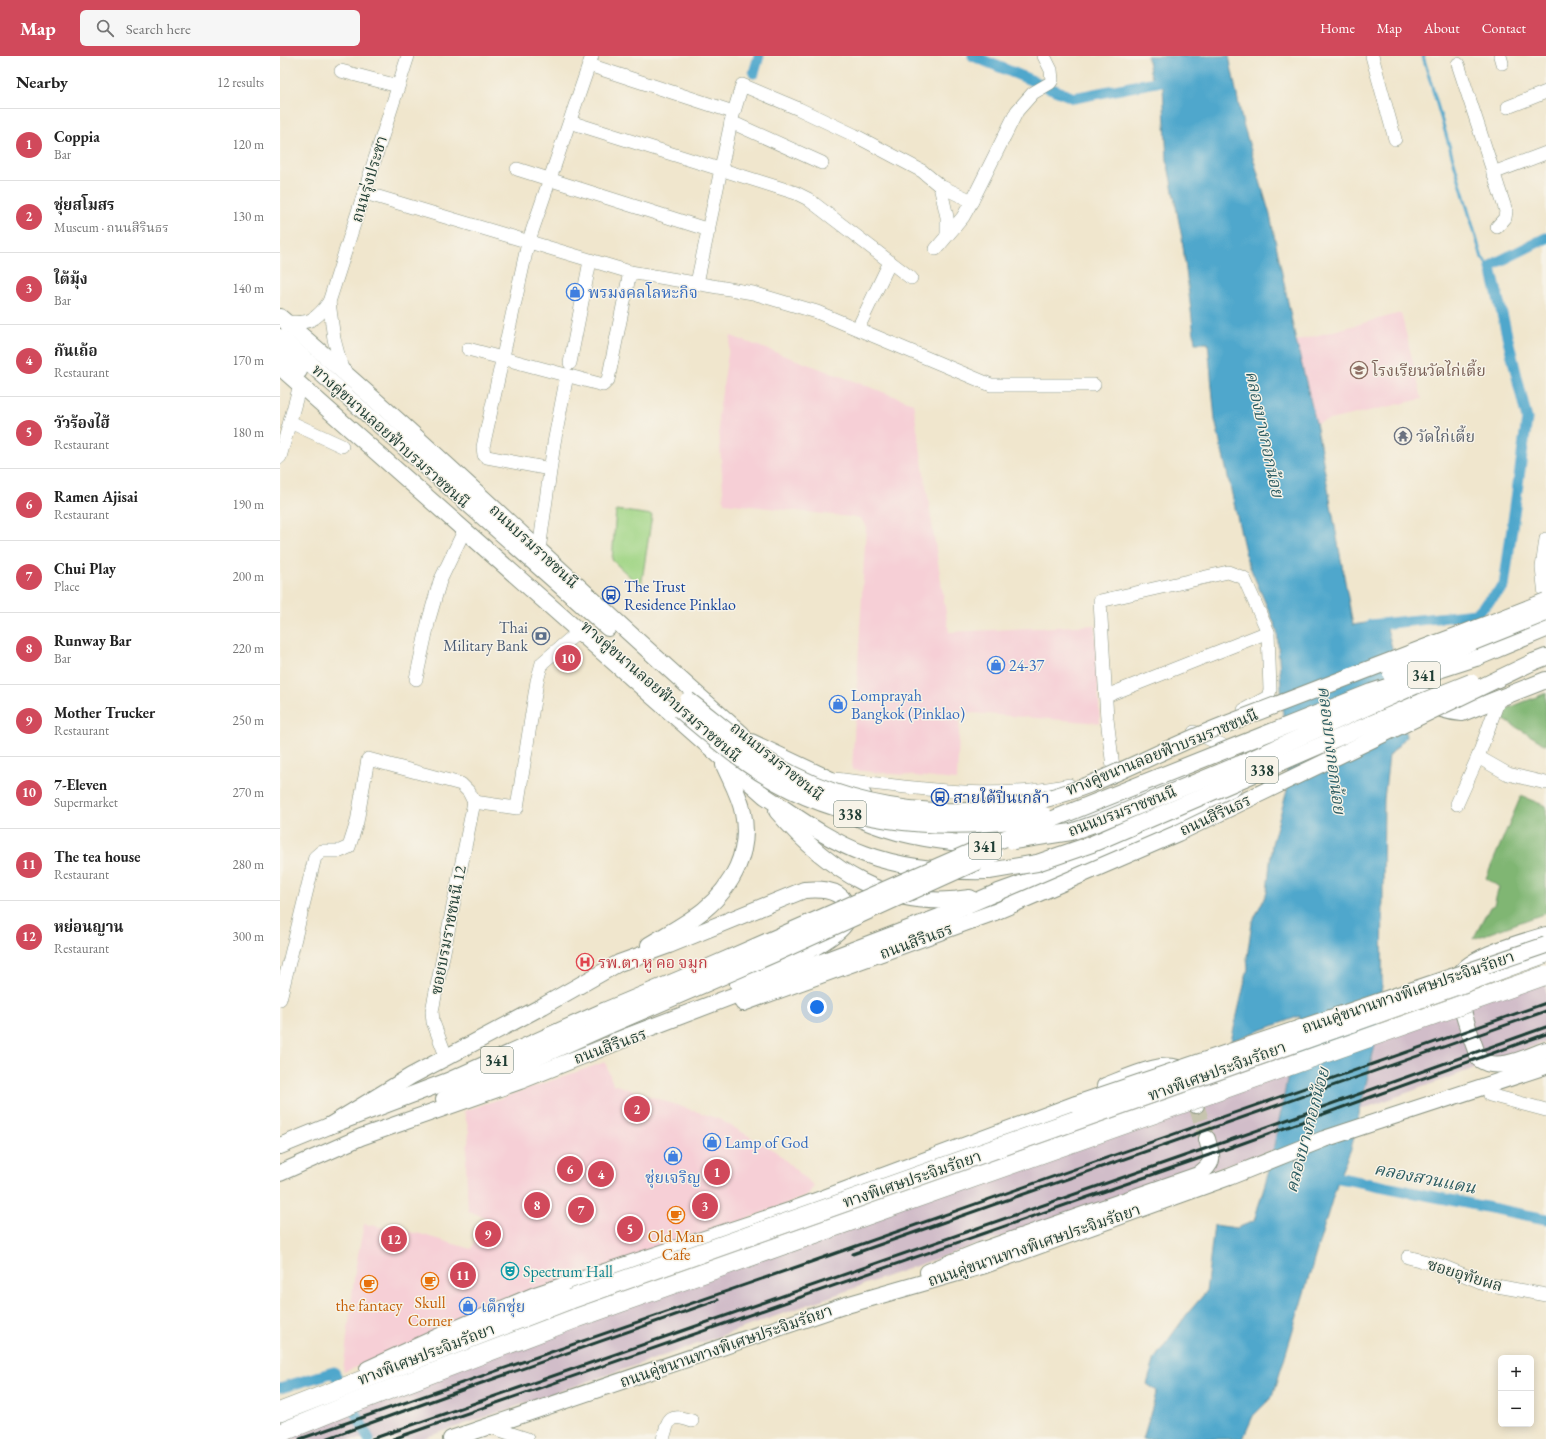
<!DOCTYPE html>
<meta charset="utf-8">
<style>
body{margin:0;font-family:"EB Garamond","Noto Serif Thai",serif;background:#f6f6f6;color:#222}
.controls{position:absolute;right:12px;bottom:12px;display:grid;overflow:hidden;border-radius:6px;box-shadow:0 2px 10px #0003}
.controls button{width:36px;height:36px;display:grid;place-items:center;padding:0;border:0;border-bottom:1px solid #e0e0e0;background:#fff;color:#222;font:20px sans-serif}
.you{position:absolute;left:537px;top:951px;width:14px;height:14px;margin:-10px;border:3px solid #fff;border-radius:50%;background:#1a73e8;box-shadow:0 0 0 6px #1a73e833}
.badge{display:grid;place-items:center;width:26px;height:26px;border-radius:50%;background:#d1495b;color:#fff;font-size:13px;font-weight:700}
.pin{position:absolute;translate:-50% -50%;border:2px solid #fff;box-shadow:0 1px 4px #0006}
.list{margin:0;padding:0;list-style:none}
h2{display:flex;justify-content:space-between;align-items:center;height:52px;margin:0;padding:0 16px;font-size:17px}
h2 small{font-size:13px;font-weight:400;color:#767676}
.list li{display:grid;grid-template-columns:26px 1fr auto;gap:12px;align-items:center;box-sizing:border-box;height:72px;padding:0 16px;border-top:1px solid #e0e0e0}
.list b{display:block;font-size:15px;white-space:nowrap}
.list p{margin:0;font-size:13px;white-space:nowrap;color:#767676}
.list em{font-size:13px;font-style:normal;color:#767676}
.icon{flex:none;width:22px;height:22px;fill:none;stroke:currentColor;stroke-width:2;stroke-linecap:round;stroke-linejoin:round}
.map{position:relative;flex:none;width:1266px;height:1383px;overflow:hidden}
header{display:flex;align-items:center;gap:24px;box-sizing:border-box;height:56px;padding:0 20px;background:#d1495b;color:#fff}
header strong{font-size:19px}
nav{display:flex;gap:22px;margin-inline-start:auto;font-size:14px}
.search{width:280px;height:36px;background:#f6f6f6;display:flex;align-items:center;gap:10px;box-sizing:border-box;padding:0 14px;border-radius:6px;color:#767676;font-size:15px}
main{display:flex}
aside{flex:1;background:#fff}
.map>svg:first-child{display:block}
.built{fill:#f6cfd6}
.industrial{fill:#d1bdc9}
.green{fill:#a1d586;stroke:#60895d}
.forest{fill:#80b673;stroke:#507a54}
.water{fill:#4fa7cc;stroke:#377280}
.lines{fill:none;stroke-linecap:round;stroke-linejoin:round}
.stream{stroke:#4fa7cc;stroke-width:3}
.canal{stroke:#4fa7cc;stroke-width:11}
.major-tunnel{stroke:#c6c4ae;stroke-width:16;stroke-dasharray:16 8;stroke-linecap:butt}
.minor-casing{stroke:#889280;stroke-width:14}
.major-casing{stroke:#889280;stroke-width:18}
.highway-casing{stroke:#889280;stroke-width:20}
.minor{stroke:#fff;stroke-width:13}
.major{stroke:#fff;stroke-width:16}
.highway{stroke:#fff;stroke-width:19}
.rail{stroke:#1f3d34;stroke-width:3}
.major-bridge-casing{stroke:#889280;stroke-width:18;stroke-linecap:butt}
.highway-bridge-casing{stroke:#889280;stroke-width:20;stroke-linecap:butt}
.major-bridge{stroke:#fff;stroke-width:16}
.highway-bridge{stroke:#fff;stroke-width:19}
.labels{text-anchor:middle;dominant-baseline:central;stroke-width:3;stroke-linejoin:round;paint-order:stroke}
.shield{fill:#f7f3e8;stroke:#60746a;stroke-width:1}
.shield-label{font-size:15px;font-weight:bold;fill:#1f3d34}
.street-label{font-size:16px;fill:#1f3d34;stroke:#f7f3e8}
.shop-label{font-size:16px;fill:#366cbe;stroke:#f7f3e8;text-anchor:start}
.education-label{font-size:16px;fill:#785e54;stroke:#f7f3e8;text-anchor:start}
.worship-label{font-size:16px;fill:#5b616d;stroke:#f7f3e8;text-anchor:start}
.transit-label{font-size:16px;fill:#164399;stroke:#f7f3e8;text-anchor:start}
.service-label{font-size:16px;fill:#4e5e75;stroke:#f7f3e8;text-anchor:end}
.health-label{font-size:16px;fill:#be3a42;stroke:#f7f3e8;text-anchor:start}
.food-label{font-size:16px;fill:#c56008;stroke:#f7f3e8}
.culture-label{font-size:16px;fill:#0d838f;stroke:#f7f3e8;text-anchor:start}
.water-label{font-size:17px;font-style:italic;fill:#2d5d62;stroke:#f7f3e8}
</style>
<header>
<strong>Map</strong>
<div class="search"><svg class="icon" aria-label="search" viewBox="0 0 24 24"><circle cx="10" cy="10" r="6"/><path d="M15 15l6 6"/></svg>Search here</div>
<nav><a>Home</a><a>Map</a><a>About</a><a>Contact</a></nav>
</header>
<main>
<aside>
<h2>Nearby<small>12 results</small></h2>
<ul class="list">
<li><span class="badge">1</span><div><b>Coppia</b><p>Bar</p></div><em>120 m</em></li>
<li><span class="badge">2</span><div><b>ชุ่ยสโมสร</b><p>Museum · ถนนสิรินธร</p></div><em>130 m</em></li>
<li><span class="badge">3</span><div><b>ใต้มุ้ง</b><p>Bar</p></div><em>140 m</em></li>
<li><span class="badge">4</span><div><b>กันเถ้อ</b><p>Restaurant</p></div><em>170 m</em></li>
<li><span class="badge">5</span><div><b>วัวร้องไฮ้</b><p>Restaurant</p></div><em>180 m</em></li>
<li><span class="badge">6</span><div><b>Ramen Ajisai</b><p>Restaurant</p></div><em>190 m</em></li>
<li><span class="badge">7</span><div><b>Chui Play</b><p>Place</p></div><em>200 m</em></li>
<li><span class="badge">8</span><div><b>Runway Bar</b><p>Bar</p></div><em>220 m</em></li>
<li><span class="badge">9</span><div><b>Mother Trucker</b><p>Restaurant</p></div><em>250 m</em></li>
<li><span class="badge">10</span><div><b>7-Eleven</b><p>Supermarket</p></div><em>270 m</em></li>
<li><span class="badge">11</span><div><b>The tea house</b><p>Restaurant</p></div><em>280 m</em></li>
<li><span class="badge">12</span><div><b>หย่อนญาน</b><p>Restaurant</p></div><em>300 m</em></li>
</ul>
</aside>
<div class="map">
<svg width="1266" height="1383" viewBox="0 0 1266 1383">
<rect width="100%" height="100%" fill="#f7f3e8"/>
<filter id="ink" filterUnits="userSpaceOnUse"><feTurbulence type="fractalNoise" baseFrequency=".025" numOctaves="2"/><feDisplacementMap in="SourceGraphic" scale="8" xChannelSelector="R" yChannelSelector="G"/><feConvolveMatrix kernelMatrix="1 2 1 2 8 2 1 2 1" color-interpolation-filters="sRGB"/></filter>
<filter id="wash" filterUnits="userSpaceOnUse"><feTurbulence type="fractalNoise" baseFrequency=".012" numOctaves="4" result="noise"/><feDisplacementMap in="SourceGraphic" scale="16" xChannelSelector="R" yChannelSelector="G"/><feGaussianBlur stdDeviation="0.9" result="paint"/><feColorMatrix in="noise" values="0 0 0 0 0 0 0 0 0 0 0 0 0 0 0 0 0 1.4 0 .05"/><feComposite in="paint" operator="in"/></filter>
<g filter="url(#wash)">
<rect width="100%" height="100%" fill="#f0e6cd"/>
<g class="built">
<path d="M1121,257l21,86 -106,24 -20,-82z"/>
<path d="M451,280l182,67 36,229 146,-7 5,98 -140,-11 -3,68 -105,-10 14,-244 -6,-8 -136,-15 -6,-86z"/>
<path d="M325,1006l8,22 106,35 56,32 39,35 -7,10 -464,176 12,-102 9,-46 56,10 51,15 16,-31 -19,-7 -2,-47 3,-32 -5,-21z"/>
</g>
<g class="industrial">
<path d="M1266,913v73l-186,68 17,-74z"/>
<path d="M1013,994l-20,100 -315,101 -246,88 -291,100h-141v-19l25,-7 147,-60z"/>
</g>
<path class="green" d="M336,454l36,5 -11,72 -29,-27z"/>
<g class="forest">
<path d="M1266,637v52l-45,-27v-7z"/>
<path d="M1241,740l25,10v107l-73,26 17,-32 4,-2 5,-18 -13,-9z"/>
</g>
<path class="water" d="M867,0h82l13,64 28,95 26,126 20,82 37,202 32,-5 8,32 13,85 -17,19 -5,43 -2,186 -5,51 -26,113 -12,28 -66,219 -20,20 -10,23h-100l14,-48 -10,-7 8,-26 32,-44 19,-22 8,-67 23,3 17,-7 15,-51 31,-154 -69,25 17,-73 -1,-11 5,-34 15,-31 5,-48 16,-57 -11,-157 -30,-70 -32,-140 -7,-77h-13l-13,-105 -15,-78 -4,-73 -12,-11z"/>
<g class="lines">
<path class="stream" d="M1143,0l59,202 9,10"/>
<g class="canal">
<path d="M693,0l101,42 97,-19"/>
<path d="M474,17l5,-17"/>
<path d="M1091,569l105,-11 28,-28 23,-167 -36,-151 5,-5 50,-25"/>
<path d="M1045,1119l221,44"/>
<path d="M0,1332l54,-16 35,67"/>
</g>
</g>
</g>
<g filter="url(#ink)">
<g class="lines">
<path class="major-tunnel" d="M916,1049l11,34"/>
<defs>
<g id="minor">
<path d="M1092,0l23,83"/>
<path d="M1220,0l2,7"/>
<path d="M1178,8l48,147 -1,7 -8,9"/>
<path d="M309,9l144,47"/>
<path d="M61,15l57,15"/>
<path d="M1228,51l38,-15"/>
<path d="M290,66l226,71 12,6 103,79"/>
<path d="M451,66l91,41"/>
<path d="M237,113l192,61"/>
<path d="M1213,117l53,-20"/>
<path d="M660,130l7,31v17"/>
<path d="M85,137l265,79 123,21 64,19 174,73h103"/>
<path d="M692,145l45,-90 16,-18 17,-10 2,-3 -1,-10 -7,-14"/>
<path d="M417,227l34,-161 11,-37 57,24 55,26 68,36 18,15 32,15 -9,16 -27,32"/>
<path d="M49,246l5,37 9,34"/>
<path d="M6,266c22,2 30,-1 43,-20l79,-246"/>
<path d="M578,272l32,-66"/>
<path d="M188,293l135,36 5,-5 22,-108"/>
<path d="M290,307l20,-102"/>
<path d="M10,366l52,24"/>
<path d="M0,401l20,-72"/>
<path d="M270,413l-63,-12 -3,-2 -1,-8 45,-204 64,-187"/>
<path d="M259,494l15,-107 13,-68"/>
<path d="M1265,539l-3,-27 4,-29"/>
<path d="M136,623l13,-60 11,-38 24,-50"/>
<path d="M826,640l162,-64"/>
<path d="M914,676l28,13c20,44 24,44 -21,66"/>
<path d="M1198,701l30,17 38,9"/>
<path d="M833,711l-6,-48 -7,-118 128,-29 16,6 24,54 2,58 -2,7 -24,13"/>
<path d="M554,723c78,8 158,23 235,6"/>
<path d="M1177,748l21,-47 21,-58"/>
<path d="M0,943l35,-142 7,-6h18l9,-4 8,-25 11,-63 93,25 8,8 5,10 43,6 20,-127 5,-18 36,-31"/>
<path d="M166,1000l-13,-34 -1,-11 42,-209"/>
<path d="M1210,1039l56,15"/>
<path d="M1128,1201l34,9 44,18 60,11"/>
<path d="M208,1370l39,13"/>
<path d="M383,1383c6,-22 7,-25 29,-18"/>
</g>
<g id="major">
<path d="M0,261c158,134 306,281 462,417"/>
<path d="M0,281l328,291"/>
<path d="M0,298l19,17"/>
<path d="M0,311l485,429c32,21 64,45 100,58 40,15 82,18 124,17"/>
<path d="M1196,602l70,-29"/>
<path d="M1253,606l13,-5"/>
<path d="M1133,615c6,28 21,40 49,42l84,-33"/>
<path d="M471,686l112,53"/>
<path d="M497,755c51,60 112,100 193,87"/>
<path d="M578,762c35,16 72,22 110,26"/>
<path d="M787,764l39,-11 75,-28"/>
<path d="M684,774l7,2 54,-3"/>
<path d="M1266,879c-19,6 -85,23 -88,44 -3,17 15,63 21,80 18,14 48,-2 67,-9"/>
<path d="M369,889c18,-11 39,-22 55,-35 29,-24 47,-59 39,-97 -3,-17 -12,-32 -19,-48"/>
<path d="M463,947l252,-91"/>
<path d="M335,985l327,-125 51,-22 72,-26 136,-57 4,-21 -2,-5"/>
<path d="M825,1030c17,-6 63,-29 77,-15 8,8 10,24 14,34"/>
<path d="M164,1043l166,-74"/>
<path d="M49,1070l82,-50 132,-70 76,-43 50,-18 135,-55c13,-1 33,-2 41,12 3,6 4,14 1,20 -10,21 -85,51 -108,62"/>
<path d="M0,1090l49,-20 119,-45 156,-70"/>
<path d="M0,1117l81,-36 159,-56 105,-42"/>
<path d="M648,1216l52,-21 218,-76c18,-13 14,-17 9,-36"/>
<path d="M88,1313l85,-39 82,-35 257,-85 284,-106"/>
<path d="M171,1383l392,-133 142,-41 244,-88 95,-38 222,-73"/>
</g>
<g id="highway">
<path d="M1200,921l66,-24"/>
<path d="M0,1356l291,-113"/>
<path d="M0,1377l74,-30 223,-85"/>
</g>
</defs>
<use href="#minor" class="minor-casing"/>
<use href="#major" class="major-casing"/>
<use href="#highway" class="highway-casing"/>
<use href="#minor" class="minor"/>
<use href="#major" class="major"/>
<use href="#highway" class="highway"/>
<g class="rail">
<path d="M573,1198l693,-243"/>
<path d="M20,1383l508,-176 738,-260"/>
<path d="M46,1383l150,-54 242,-85"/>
<path d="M92,1383l861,-300 313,-112"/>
<path d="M113,1383l842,-293 311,-112"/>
</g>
<defs>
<g id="major-bridge">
<path d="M1111,619l155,-62"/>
<path d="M408,644c29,22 57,48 89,66 96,54 210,59 311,19 46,-19 90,-42 136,-60 71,-27 142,-55 213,-82 37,-14 73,-27 109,-42"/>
<path d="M400,654c21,18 43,37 66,53 87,62 195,73 298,52"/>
<path d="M733,785l58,-9 26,-9 143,-59 175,-78"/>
<path d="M709,815l48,-8 55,-19 329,-142 50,-20"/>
<path d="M715,856l183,-79 355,-171"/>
<path d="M324,955l105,-44 264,-116 398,-159 105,-34"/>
<path d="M330,969l164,-71 220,-100"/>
<path d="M796,1048l470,-159"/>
</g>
<g id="highway-bridge">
<path d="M291,1243l909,-322"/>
<path d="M297,1262l969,-343"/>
</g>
</defs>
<use href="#major-bridge" class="major-bridge-casing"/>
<use href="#highway-bridge" class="highway-bridge-casing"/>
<use href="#major-bridge" class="major-bridge"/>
<use href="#highway-bridge" class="highway-bridge"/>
</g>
</g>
<defs>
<symbol id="shop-ring" viewBox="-11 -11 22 22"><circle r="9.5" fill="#f7f3e8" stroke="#3f7fe0" stroke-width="1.5"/><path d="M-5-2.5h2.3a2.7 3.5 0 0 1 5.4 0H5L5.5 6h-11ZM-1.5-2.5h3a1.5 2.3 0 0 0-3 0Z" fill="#3f7fe0"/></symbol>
<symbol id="school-ring" viewBox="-11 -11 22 22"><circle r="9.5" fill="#f7f3e8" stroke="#8d6e63" stroke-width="1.5"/><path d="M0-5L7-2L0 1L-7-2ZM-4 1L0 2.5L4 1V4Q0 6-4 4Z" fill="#8d6e63"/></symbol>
<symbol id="temple-ring" viewBox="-11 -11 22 22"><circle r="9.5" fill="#f7f3e8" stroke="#6b7280" stroke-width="1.5"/><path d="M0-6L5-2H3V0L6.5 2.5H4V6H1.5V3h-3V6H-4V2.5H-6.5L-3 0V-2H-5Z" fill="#6b7280"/></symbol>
<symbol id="bus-ring" viewBox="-11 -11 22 22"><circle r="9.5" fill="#f7f3e8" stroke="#1a4fb4" stroke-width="1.5"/><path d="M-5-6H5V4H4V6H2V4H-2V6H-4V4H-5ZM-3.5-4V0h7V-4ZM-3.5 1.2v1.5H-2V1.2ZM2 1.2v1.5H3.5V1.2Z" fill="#1a4fb4"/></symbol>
<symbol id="bank-ring" viewBox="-11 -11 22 22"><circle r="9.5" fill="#f7f3e8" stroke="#5c6f8a" stroke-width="1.5"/><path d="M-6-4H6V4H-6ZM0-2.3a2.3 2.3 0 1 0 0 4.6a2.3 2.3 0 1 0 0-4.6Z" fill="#5c6f8a"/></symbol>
<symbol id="hospital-ring" viewBox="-11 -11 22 22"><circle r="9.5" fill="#f7f3e8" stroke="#e0444e" stroke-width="1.5"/><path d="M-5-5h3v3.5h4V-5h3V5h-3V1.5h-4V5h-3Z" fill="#e0444e"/></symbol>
<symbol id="cafe-ring" viewBox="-11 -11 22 22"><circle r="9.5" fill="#f7f3e8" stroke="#e8710a" stroke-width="1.5"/><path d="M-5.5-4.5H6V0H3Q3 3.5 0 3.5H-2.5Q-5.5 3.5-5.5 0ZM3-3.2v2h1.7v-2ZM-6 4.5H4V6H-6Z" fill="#e8710a"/></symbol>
<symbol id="theatre-ring" viewBox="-11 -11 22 22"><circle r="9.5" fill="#f7f3e8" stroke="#0f9aa8" stroke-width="1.5"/><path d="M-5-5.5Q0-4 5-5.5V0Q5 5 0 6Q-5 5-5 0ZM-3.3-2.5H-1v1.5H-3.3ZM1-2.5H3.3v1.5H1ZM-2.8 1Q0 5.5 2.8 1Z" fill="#0f9aa8"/></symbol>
</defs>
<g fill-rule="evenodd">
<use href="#shop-ring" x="285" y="226" width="20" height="20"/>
<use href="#school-ring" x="1069" y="304" width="20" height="20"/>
<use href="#temple-ring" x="1113" y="370" width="20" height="20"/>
<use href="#bus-ring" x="321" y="529" width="20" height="20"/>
<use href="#bank-ring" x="251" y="570" width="20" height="20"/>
<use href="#shop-ring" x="706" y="599" width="20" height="20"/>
<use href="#shop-ring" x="548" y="638" width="20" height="20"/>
<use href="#bus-ring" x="650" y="731" width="20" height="20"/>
<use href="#hospital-ring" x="295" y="896" width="20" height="20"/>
<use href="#shop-ring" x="422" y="1076" width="20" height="20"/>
<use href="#shop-ring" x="383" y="1090" width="20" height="20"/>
<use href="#cafe-ring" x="386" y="1149" width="20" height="20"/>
<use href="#theatre-ring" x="220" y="1205" width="20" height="20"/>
<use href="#cafe-ring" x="140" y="1215" width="20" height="20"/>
<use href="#cafe-ring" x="79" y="1218" width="20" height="20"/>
<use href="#shop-ring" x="178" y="1240" width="20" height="20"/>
</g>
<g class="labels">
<g class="shield">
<rect x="1128" y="606" width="32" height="26" rx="3"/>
<rect x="966" y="701" width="32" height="26" rx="3"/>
<rect x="554" y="745" width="32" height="26" rx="3"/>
<rect x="689" y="777" width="32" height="26" rx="3"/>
<rect x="201" y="991" width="32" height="26" rx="3"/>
</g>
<g class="shield-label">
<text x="1144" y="619">341</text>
<text x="982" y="714">338</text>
<text x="570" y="758">338</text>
<text x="705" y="790">341</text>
<text x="217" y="1004">341</text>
</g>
<g class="street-label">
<text transform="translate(89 123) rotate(-73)">ถนนรุ่งประชา</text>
<text transform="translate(111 380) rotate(42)">ทางคู่ขนานลอยฟ้าบรมราชชนนี</text>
<text transform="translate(254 490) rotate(43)">ถนนบรมราชชนนี</text>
<text transform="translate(381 635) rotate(41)">ทางคู่ขนานลอยฟ้าบรมราชชนนี</text>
<text transform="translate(882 696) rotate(-22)">ทางคู่ขนานลอยฟ้าบรมราชชนนี</text>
<text transform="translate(497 705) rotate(39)">ถนนบรมราชชนนี</text>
<text transform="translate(842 755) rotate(-21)">ถนนบรมราชชนนี</text>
<text transform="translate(935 759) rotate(-25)">ถนนสิรินธร</text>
<text transform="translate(168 874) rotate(-79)">ซอยบรมราชชนนี 12</text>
<text transform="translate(636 885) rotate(-20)">ถนนสิรินธร</text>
<text transform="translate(1128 936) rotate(-19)">ถนนคู่ขนานทางพิเศษประจิมรัถยา</text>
<text transform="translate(330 990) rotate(-20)">ถนนสิรินธร</text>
<text transform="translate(937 1015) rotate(-20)">ทางพิเศษประจิมรัถยา</text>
<text transform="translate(632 1123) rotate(-19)">ทางพิเศษประจิมรัถยา</text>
<text transform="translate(754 1189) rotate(-19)">ถนนคู่ขนานทางพิเศษประจิมรัถยา</text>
<text transform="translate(1185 1219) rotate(17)">ซอยอุทัยผล</text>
<text transform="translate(446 1290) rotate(-19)">ถนนคู่ขนานทางพิเศษประจิมรัถยา</text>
<text transform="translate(146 1298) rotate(-21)">ทางพิเศษประจิมรัถยา</text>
</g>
<g class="shop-label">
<text x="308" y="236">พรมงคลโลหะกิจ</text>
<text x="729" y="609">24-37</text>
<text x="571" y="639">Lomprayah<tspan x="571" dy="18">Bangkok (Pinklao)</tspan></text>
<text x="445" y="1086">Lamp of God</text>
<text x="393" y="1121" text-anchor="middle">ชุ่ยเจริญ</text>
<text x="201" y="1250">เด็กชุ่ย</text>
</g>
<g class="education-label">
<text x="1092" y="314">โรงเรียนวัดไก่เตี้ย</text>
</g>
<g class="worship-label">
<text x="1136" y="380">วัดไก่เตี้ย</text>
</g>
<g class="transit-label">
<text x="344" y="530">The Trust<tspan x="344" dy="18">Residence Pinklao</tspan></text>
<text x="673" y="741">สายใต้ปิ่นเกล้า</text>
</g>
<g class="service-label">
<text x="248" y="571">Thai<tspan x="248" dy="18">Military Bank</tspan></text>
</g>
<g class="health-label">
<text x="318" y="906">รพ.ตา หู คอ จมูก</text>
</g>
<g class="food-label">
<text x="396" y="1180">Old Man<tspan x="396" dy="18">Cafe</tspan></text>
<text x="150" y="1246">Skull<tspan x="150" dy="18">Corner</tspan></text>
<text x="89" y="1249">the fantacy</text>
</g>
<g class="culture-label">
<text x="243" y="1215">Spectrum Hall</text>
</g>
<g class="water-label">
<text transform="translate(985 378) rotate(78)">คลองบางกอกน้อย</text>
<text transform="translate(1052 694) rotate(83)">คลองบางกอกน้อย</text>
<text transform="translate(1027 1074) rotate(-75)">คลองบางกอกน้อย</text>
<text transform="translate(1145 1122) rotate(11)">คลองสวนแดน</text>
</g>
</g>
</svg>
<div class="controls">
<button>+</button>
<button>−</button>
</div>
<div class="you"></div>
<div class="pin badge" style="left:437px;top:1116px">1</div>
<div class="pin badge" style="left:357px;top:1053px">2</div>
<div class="pin badge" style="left:425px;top:1150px">3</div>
<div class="pin badge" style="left:321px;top:1118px">4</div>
<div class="pin badge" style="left:350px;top:1173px">5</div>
<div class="pin badge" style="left:290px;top:1113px">6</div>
<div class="pin badge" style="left:301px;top:1154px">7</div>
<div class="pin badge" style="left:257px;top:1149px">8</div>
<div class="pin badge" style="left:208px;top:1178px">9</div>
<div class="pin badge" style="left:288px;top:602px">10</div>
<div class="pin badge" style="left:183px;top:1219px">11</div>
<div class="pin badge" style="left:114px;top:1183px">12</div>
</div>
</main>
